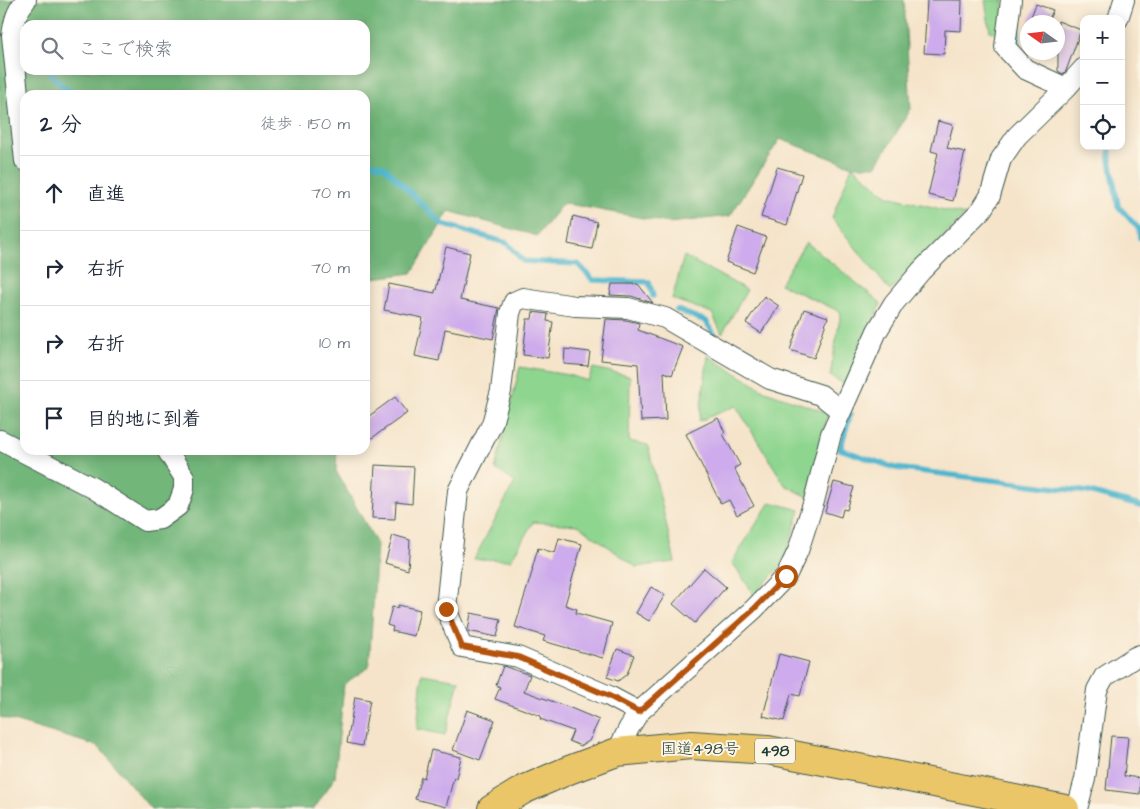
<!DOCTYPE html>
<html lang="ja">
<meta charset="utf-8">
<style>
body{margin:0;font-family:"Architects Daughter","Klee One",sans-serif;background:#f6f6f7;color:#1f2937}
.controls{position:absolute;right:15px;top:15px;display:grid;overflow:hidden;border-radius:10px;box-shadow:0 2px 12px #0003}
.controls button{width:45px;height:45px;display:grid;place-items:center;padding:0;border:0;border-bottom:1px solid #e0e1e3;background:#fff;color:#1f2937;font:25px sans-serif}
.compass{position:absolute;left:1020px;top:15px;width:45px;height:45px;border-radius:50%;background:#fff;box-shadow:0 2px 12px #0003;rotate:284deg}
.stop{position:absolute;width:15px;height:15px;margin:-11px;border:4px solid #b45309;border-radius:50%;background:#fff}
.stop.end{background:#b45309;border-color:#fff;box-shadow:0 1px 5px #0008}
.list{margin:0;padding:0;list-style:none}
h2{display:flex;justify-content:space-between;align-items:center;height:65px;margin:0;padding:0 20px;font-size:21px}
h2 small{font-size:16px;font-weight:400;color:#747a83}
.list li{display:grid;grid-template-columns:32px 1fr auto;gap:15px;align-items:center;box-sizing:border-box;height:75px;padding:0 20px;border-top:1px solid #e0e1e3}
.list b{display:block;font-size:19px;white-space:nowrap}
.list em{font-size:16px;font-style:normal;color:#747a83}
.icon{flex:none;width:28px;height:28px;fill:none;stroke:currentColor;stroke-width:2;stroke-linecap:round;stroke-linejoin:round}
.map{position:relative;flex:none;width:1140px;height:809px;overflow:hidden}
.search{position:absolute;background:#fff;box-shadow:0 2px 12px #0003;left:20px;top:20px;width:350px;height:55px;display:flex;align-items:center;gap:12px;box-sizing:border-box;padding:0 18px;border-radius:15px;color:#747a83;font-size:19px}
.panel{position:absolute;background:#fff;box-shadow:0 2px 12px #0003;left:20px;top:90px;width:350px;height:365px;border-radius:15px}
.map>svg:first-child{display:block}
.green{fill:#8ed58f;stroke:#568962}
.forest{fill:#72b67a;stroke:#487a57;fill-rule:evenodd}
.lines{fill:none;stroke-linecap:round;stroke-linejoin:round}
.stream{stroke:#50b6ce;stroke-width:5.5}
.building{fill:#ceabec}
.minor-casing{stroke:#3f564a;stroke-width:22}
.trunk-casing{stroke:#3f564a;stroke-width:30}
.minor{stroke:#fff;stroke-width:20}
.trunk{stroke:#ebc669;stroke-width:28}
.route{stroke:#b45309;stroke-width:6}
.labels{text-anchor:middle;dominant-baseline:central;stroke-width:4;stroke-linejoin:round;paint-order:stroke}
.shield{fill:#fcf5e5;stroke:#617469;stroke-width:1}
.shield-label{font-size:15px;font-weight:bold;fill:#1f3d34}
.street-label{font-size:16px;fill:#1f3d34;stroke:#fcf5e5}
</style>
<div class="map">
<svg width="1140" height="809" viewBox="0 0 1140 809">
<rect width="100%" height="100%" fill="#fcf5e5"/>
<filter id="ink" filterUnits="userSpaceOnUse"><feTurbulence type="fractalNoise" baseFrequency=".02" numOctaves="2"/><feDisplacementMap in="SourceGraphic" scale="10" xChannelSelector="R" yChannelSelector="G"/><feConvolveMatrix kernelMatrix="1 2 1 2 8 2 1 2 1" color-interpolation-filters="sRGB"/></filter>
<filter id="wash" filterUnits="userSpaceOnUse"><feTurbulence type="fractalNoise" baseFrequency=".0096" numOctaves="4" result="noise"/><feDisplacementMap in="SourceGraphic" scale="20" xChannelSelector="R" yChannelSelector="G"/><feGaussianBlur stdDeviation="1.12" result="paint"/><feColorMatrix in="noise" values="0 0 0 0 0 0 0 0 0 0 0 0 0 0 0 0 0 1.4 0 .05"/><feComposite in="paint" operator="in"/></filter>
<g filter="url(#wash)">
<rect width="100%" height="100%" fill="#f5e4ca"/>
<g class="green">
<path d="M985,0h19l-4,35 -10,-4z"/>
<path d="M852,166l36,30 77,19 -75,76 -58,-73z"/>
<path d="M806,242l75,61 -35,82 -16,-9 11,-64 -61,-28z"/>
<path d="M684,256l63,34 -25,44 -10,-21 -40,-14z"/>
<path d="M708,356l57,35 63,22 -20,84 -23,-12 -49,-79 -37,15z"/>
<path d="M520,367l48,8 20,6 5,-13 37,8 -1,65 19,4 27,117 -39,5 -58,-42 -45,-3 -22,38 -37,-1 41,-77 -20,-13z"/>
<path d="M770,502l30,8 -17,53 -29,32 -22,-33z"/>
<path d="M422,674l37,6 -14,55 -28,-6z"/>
</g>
<path class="forest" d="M0,0h904l7,109 -35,57h-24l-72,-27 -50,77 -61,7 -106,-20 -26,33 -88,-25 -37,62 -47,6v-184h-340v355h312l-1,21 41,73 -8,123 -25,17 -9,93 -21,32h-163l-53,-63 -98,-29zM25,25h340v45h-340z"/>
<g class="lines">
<g class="stream">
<path d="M1018,17v29l4,6"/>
<path d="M48,70l12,14 16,11"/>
<path d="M1110,146v13l8,47 21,23 1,9"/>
<path d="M365,160l20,7 57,57 65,19 16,18 55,3 15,16 56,2 4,14"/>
<path d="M677,310l29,11 10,16"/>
<path d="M850,415l-10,34 55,19 194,24 51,14"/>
</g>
</g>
<g id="blocks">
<g class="building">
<path d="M927,0h35l-1,31 -16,-1 -1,24 -20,-1z"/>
<path d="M1036,4l17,6 -5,12h-19z"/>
<path d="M1058,21l23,9 -15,41 -3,3 -5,-3z"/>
<path d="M938,121l15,4 -6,23 18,4 -12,49 -25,-6 10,-42 -7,-2z"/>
<path d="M777,167l25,7 -15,51 -26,-8z"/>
<path d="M573,216l24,6 -5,27 -24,-5z"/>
<path d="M738,227l28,10 -13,35 -27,-10z"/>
<path d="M446,247l24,6 -10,47 39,8 -6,31 -48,-10 -6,32 -24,-5 8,-38 -39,-8 5,-26 46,9v-3h1z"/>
<path d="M612,284h26l15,19 -22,-7 -21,-1z"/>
<path d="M764,296l15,10 -18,27 -15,-10z"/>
<path d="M804,309l24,8 -14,41 -24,-8z"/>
<path d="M533,312l15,2 -1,7 6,1 -5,36 -25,-3 4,-36h5z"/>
<path d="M606,319l20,1 13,3 -1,7 45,17 -11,28 -8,-3 2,48 -25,1 -3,-57 -37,-4z"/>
<path d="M565,349l25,3 -2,14 -24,-2z"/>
<path d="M395,397l12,16 -42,30v-24z"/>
<path d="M718,418l7,15 -2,1 17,31 -6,3 20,38 -17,9 -8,-15 -8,4 -35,-70z"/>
<path d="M375,465l39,2 -2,37 -16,-2 -1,17 -23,-1z"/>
<path d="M834,482l20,5 -7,23 -4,-1 -2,8 -16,-5z"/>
<path d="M393,535l17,5 -2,30 -23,-7z"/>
<path d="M559,538l23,6 -17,61 12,4 -1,4 36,10 -9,35 -60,-17 2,-5 -30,-9 18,-58h-1l6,-21 17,5z"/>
<path d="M704,568l22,19 -31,36 -22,-19z"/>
<path d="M651,587l14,8 -16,26 -13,-8z"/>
<path d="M398,605l22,5 -6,26 -22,-5 1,-4 -6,-2 5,-18 6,1z"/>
<path d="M471,613l30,6 -4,18 -29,-6z"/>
<path d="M617,649l17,6 -7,19 -9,7 -11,-4z"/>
<path d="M779,654l30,8 -9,34 -9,-2 -7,27 -21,-5z"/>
<path d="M503,666l27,9 -6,16 49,18 26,11 -10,21 -8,5 -12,-5 4,-10 -33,-12 1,-3 -46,-17 5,-12 -4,-2z"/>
<path d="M355,697l15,3 -8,46 -15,-3z"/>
<path d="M467,710l28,10 -15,40 -27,-10z"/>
<path d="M1111,736l17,1 -4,39 16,2v16l-34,-4z"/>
<path d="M431,750l30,7 -5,21 -2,-1 -8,30 -31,-8 6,-22 3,1z"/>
</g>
</g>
</g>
<g filter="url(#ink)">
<use href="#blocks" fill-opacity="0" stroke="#3f564a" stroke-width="1"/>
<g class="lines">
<defs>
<g id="minor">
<path d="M1011,0l-6,47 20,22 41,19"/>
<path d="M1118,19l6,-19"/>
<path d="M25,161l-13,-125c2,-15 4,-24 14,-36"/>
<path d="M0,440l93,48 52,33 15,-2 18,-13 6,-17v-12l-17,-27"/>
<path d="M639,712l-30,-16 -91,-39 -56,-10 -16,-38 12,-118 34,-67 9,-33 9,-78 4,-11 9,-4 52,8 53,2 37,10 105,61 51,16 20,16"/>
<path d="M617,752l12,-24 10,-16 115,-103 32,-33 12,-25 16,-50 17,-67 46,-103 17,-28 27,-32 61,-62 8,-13 11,-37 16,-23 49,-48 18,-20"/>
<path d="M1077,809l8,-30 12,-89 7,-13 31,-20 5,-2"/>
</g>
<path id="trunk" d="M492,809l31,-19 46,-20 48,-18 74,-7 77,5 297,59"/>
</defs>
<use href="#minor" class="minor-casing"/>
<use href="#trunk" class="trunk-casing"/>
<use href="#minor" class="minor"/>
<use href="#trunk" class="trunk"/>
</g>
</g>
<g class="lines" filter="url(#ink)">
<path class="route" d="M446,609l16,38 56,10 91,39 30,16 115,-103 32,-33"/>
</g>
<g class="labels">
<rect class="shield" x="755" y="738.5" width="40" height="25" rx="4"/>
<g class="shield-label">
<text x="775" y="751">498</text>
</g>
<g class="street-label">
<text x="700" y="749">国道498号</text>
</g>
</g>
</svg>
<div class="controls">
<button>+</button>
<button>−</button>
<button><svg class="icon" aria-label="locate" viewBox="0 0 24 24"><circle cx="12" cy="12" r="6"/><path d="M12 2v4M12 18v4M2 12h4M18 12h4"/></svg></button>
</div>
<svg class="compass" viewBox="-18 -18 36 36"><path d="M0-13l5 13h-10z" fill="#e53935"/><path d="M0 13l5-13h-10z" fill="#747a83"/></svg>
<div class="stop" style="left:786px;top:576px"></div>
<div class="stop end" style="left:446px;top:609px"></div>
<div class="search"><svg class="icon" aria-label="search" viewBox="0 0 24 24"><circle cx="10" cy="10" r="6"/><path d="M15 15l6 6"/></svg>ここで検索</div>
<section class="panel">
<h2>2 分<small>徒歩 · 150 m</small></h2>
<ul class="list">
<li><svg class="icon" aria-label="ahead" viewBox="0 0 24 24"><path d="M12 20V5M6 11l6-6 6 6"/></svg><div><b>直進</b></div><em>70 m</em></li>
<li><svg class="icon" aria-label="right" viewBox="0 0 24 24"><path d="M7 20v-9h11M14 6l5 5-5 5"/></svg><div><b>右折</b></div><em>70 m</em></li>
<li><svg class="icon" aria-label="right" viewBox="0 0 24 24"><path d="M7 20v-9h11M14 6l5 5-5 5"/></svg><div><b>右折</b></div><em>10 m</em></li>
<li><svg class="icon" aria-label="arrive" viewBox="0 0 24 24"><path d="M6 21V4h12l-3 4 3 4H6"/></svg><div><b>目的地に到着</b></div></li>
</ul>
</section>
</div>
